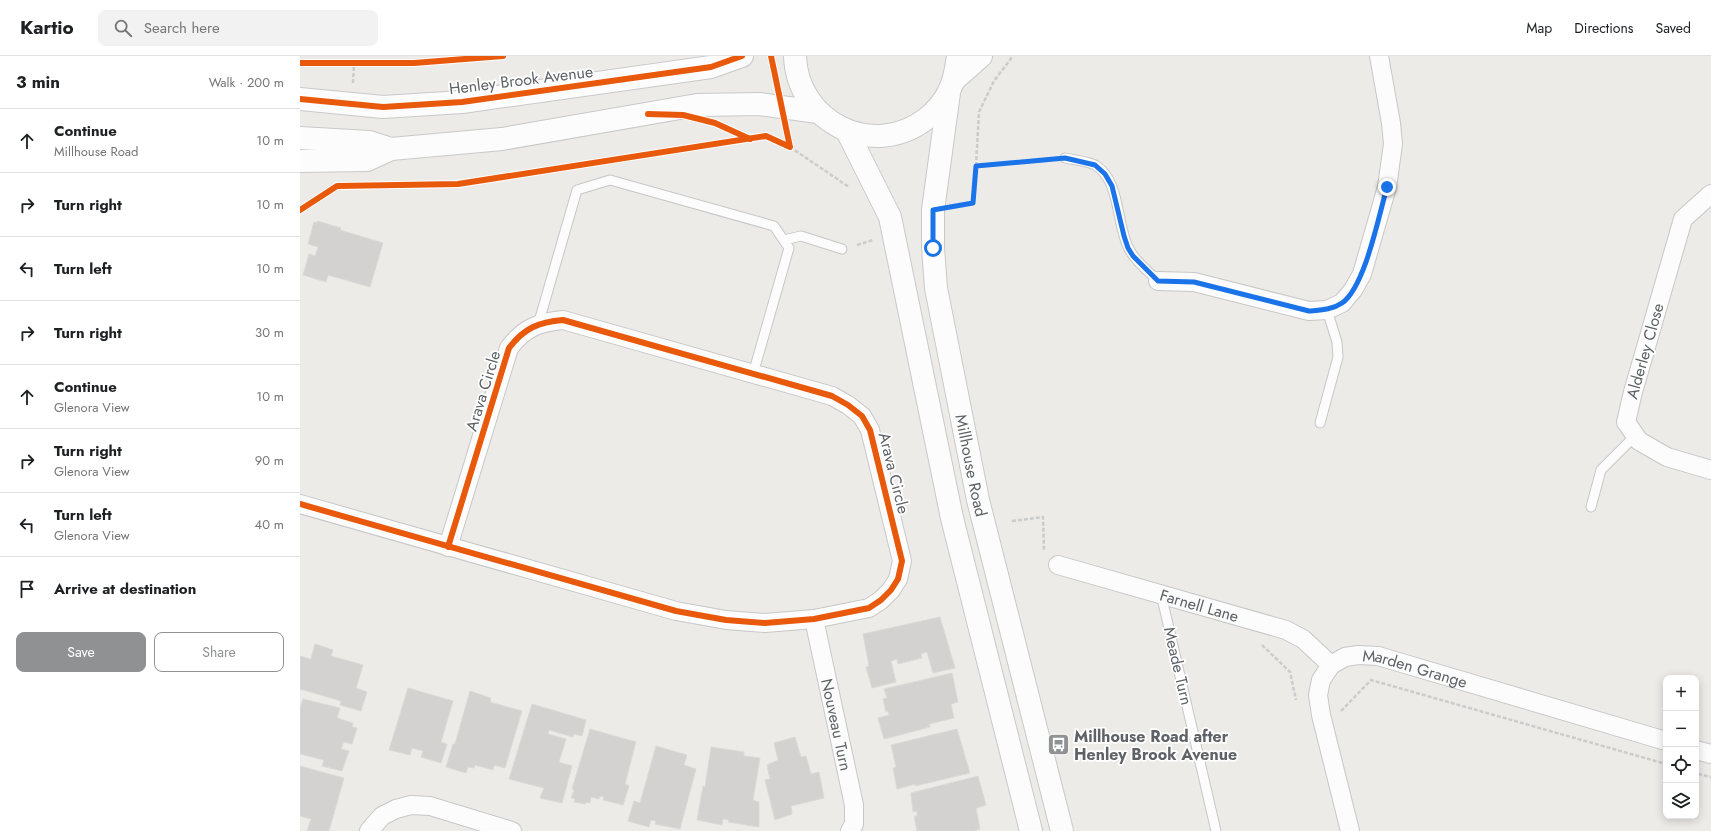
<!DOCTYPE html>
<meta charset="utf-8">
<style>
body{margin:0;font-family:Jost,sans-serif;background:#f2f2f2;color:#202124}
.controls{position:absolute;right:12px;bottom:12px;display:grid;overflow:hidden;border-radius:8px;box-shadow:0 2px 10px #0003}
.controls button{width:36px;height:36px;display:grid;place-items:center;padding:0;border:0;border-bottom:1px solid #e0e0e0;background:#fff;color:#202124;font:20px sans-serif}
.stop{position:absolute;width:12px;height:12px;margin:-9px;border:3px solid #1a73e8;border-radius:50%;background:#fff}
.stop.end{background:#1a73e8;border-color:#fff;box-shadow:0 1px 4px #0008}
.list{margin:0;padding:0;list-style:none}
h2{display:flex;justify-content:space-between;align-items:center;height:52px;margin:0;padding:0 16px;font-size:17px}
h2 small{font-size:13px;font-weight:400;color:#757577}
.list li{display:grid;grid-template-columns:26px 1fr auto;gap:12px;align-items:center;box-sizing:border-box;height:64px;padding:0 16px;border-top:1px solid #e0e0e0}
.list b{display:block;font-size:15px;white-space:nowrap}
.list p{margin:0;font-size:13px;white-space:nowrap;color:#757577}
.list em{font-size:13px;font-style:normal;color:#757577}
.actions{display:flex;gap:8px;padding:12px 16px}
.actions a{flex:1;padding:9px 0;border:1px solid #909193;border-radius:8px;text-align:center;font-size:14px;color:#909193}
.actions .main{background:#909193;color:#fff}
.icon{flex:none;width:22px;height:22px;fill:none;stroke:currentColor;stroke-width:2;stroke-linecap:round;stroke-linejoin:round}
.map{position:relative;flex:none;width:1411px;height:775px;overflow:hidden}
header{display:flex;align-items:center;gap:24px;box-sizing:border-box;height:56px;padding:0 20px;background:#fff;border-bottom:1px solid #e0e0e0}
header strong{font-size:19px}
nav{display:flex;gap:22px;margin-inline-start:auto;font-size:14px}
.search{width:280px;height:36px;background:#f2f2f2;display:flex;align-items:center;gap:10px;box-sizing:border-box;padding:0 14px;border-radius:8px;color:#757577;font-size:15px}
main{display:flex}
aside{flex:1;background:#fff}
.map>svg:first-child{display:block}
.building{fill:#d3d2d1;stroke:#dcdad7}
.lines{fill:none;stroke-linecap:round;stroke-linejoin:round}
.service-casing{stroke:#c7c7c7;stroke-width:11}
.minor-casing{stroke:#c7c7c7;stroke-width:20}
.tertiary-casing{stroke:#c7c7c7;stroke-width:24}
.secondary-casing{stroke:#c9c9c9;stroke-width:24}
.path{stroke:#cacdcb;stroke-width:2.5;stroke-dasharray:4 2;stroke-linecap:butt}
.service{stroke:#fcfcfc;stroke-width:9}
.minor{stroke:#fcfcfc;stroke-width:18}
.tertiary{stroke:#fcfcfc;stroke-width:22}
.secondary{stroke:#fcfcfc;stroke-width:22}
.cycleway-casing{stroke:#fff;stroke-width:8}
.cycleway{stroke:#e8590c;stroke-width:6}
.route{stroke:#1a73e8;stroke-width:5}
.labels{text-anchor:middle;dominant-baseline:central;stroke-width:3.5;stroke-linejoin:round;paint-order:stroke}
.street-label{font-size:16px;fill:#5e6165;stroke:#fff}
.poi-label{font-size:16px;font-weight:bold;fill:#5e6165;stroke:#fff;text-anchor:start}
</style>
<header>
<strong>Kartio</strong>
<div class="search"><svg class="icon" aria-label="search" viewBox="0 0 24 24"><circle cx="10" cy="10" r="6"/><path d="M15 15l6 6"/></svg>Search here</div>
<nav><a>Map</a><a>Directions</a><a>Saved</a></nav>
</header>
<main>
<aside>
<h2>3 min<small>Walk · 200 m</small></h2>
<ul class="list">
<li><svg class="icon" aria-label="ahead" viewBox="0 0 24 24"><path d="M12 20V5M6 11l6-6 6 6"/></svg><div><b>Continue</b><p>Millhouse Road</p></div><em>10 m</em></li>
<li><svg class="icon" aria-label="right" viewBox="0 0 24 24"><path d="M7 20v-9h11M14 6l5 5-5 5"/></svg><div><b>Turn right</b></div><em>10 m</em></li>
<li><svg class="icon" aria-label="left" viewBox="0 0 24 24"><path d="M17 20v-9H6M10 6l-5 5 5 5"/></svg><div><b>Turn left</b></div><em>10 m</em></li>
<li><svg class="icon" aria-label="right" viewBox="0 0 24 24"><path d="M7 20v-9h11M14 6l5 5-5 5"/></svg><div><b>Turn right</b></div><em>30 m</em></li>
<li><svg class="icon" aria-label="ahead" viewBox="0 0 24 24"><path d="M12 20V5M6 11l6-6 6 6"/></svg><div><b>Continue</b><p>Glenora View</p></div><em>10 m</em></li>
<li><svg class="icon" aria-label="right" viewBox="0 0 24 24"><path d="M7 20v-9h11M14 6l5 5-5 5"/></svg><div><b>Turn right</b><p>Glenora View</p></div><em>90 m</em></li>
<li><svg class="icon" aria-label="left" viewBox="0 0 24 24"><path d="M17 20v-9H6M10 6l-5 5 5 5"/></svg><div><b>Turn left</b><p>Glenora View</p></div><em>40 m</em></li>
<li><svg class="icon" aria-label="arrive" viewBox="0 0 24 24"><path d="M6 21V4h12l-3 4 3 4H6"/></svg><div><b>Arrive at destination</b></div></li>
</ul>
<div class="actions"><a class="main">Save</a><a>Share</a></div>
</aside>
<div class="map">
<svg width="1411" height="775" viewBox="0 0 1411 775">
<rect width="100%" height="100%" fill="#ecebe8"/>
<g class="building">
<path d="M17,165l24,7 -1,2 43,13 -13,44 -42,-12 -2,7 -23,-7 6,-21 6,2 3,-9 -10,-3 6,-22 3,1z"/>
<path d="M640,561l15,51 -22,5 -6,-21 -6,2 1,4 -24,6 -1,-5 -6,2 5,21 -24,6 -6,-21 3,-1 -6,-32z"/>
<path d="M15,588l18,6 -2,6 32,9 -7,23 11,4 -6,19 -21,-6 1,-4 -41,-12v-33l11,3z"/>
<path d="M652,617l6,29 -7,2 3,14 -25,6 1,3 -46,12 -6,-21 11,-3 -1,-4 -2,1 -3,-13 4,-1 -3,-9z"/>
<path d="M108,632l45,13 -12,41 6,2 -6,19 -20,-6 2,-6 -11,-3 -2,7 -21,-5z"/>
<path d="M170,635l21,7 -1,4 32,9 -17,57 -11,-3 -1,5 -18,-5 -1,3 -6,-1 -2,6 -20,-6 7,-23h2z"/>
<path d="M3,643l37,9 -3,10 16,5 -1,4 5,1 -5,16 -8,-2 -3,7 8,2 -7,20 -20,-5 2,-6 -24,-6v-46z"/>
<path d="M232,648l54,16 -4,16 -8,-2 -1,3 -24,-7 -1,4 18,5 -7,23 13,4 -10,37 -22,-5 4,-10 -35,-9z"/>
<path d="M290,673l46,13 -11,42 4,2 -6,19 -20,-5 1,-3 -4,-1 -1,3 -8,-2 -1,6 -4,-1 -1,2 -11,-2 1,-3 -4,-1 3,-8 -2,-1z"/>
<path d="M657,673l13,44 -55,13v-2l-18,5 -4,-21 3,-1 -5,-22z"/>
<path d="M495,681l6,20 5,-1 5,18 8,-2 5,26 -33,8 1,8 -17,6 -10,-40 5,-1 -3,-14 11,-5 -4,-17z"/>
<path d="M356,690l31,9 -3,10 12,4 -16,60 -25,-5 1,-3 -5,-1 -2,7 -21,-6 6,-20 6,2z"/>
<path d="M411,691l33,5v4l16,2 -7,42 6,2v25l-31,-5 1,-2 -6,-1 -1,6 -25,-5 6,-34 2,1z"/>
<path d="M0,710l44,12 -15,53h-22l4,-12 -11,-3z"/>
<path d="M678,720l8,29 -10,3 4,21 -6,2h-57l-3,-15h3v-5l-4,1 -2,-19z"/>
</g>
<g class="lines">
<defs>
<g id="service">
<path d="M765,102c9,2 22,3 30,7 26,15 21,60 34,84 6,12 19,22 29,32"/>
<path d="M484,184l17,-4 41,13"/>
<path d="M238,269l39,-135 33,-10 164,46 15,22 -36,126"/>
<path d="M1020,367l18,-66 -1,-15 -10,-32"/>
<path d="M1291,451l10,-37 34,-34"/>
<path d="M861,538l55,237"/>
</g>
<g id="minor">
<path d="M1411,138l-28,25 -50,173 -7,30 13,19 28,16 44,13"/>
<path d="M858,225l36,1 115,29 18,-1 15,-7 11,-13 9,-16 25,-87 6,-43 -2,-21 -12,-67"/>
<path d="M0,448l376,107 50,9 39,3 49,-4 55,-11 12,-8 10,-10 7,-11 4,-18 -32,-131 -8,-14 -14,-11 -16,-9 -269,-76c-24,2 -39,8 -54,28l-61,199"/>
<path id="s1" d="M758,509l228,65 17,9 28,26"/>
<path id="s2" d="M514,563l40,186v19l-4,7"/>
<path d="M1396,694l15,4"/>
<path d="M69,775l13,-15 14,-7 15,-4 19,1 82,25"/>
<path id="s3" d="M1050,775l-29,-116 -3,-20 3,-15 10,-15 14,-8 13,-2 20,1 288,85"/>
</g>
<path id="tertiary" d="M654,24l27,-24"/>
<g id="secondary">
<path d="M495,0c2,66 77,104 131,63 9,-7 18,-17 23,-28 6,-11 7,-23 9,-35"/>
<path id="s4" d="M649,37l-16,117v38l3,40 42,212 84,331"/>
<path d="M0,43l83,8 79,-5 249,-35 31,-11"/>
<path d="M547,75l43,86 62,301 79,313"/>
<path d="M0,82l69,4 22,7"/>
<path d="M0,105l67,-1 24,-11 111,-10 195,-34 62,-1 59,8"/>
</g>
</defs>
<use href="#service" class="service-casing"/>
<use href="#minor" class="minor-casing"/>
<use href="#tertiary" class="tertiary-casing"/>
<use href="#secondary" class="secondary-casing"/>
<g class="path">
<path d="M53,27l1,-19"/>
<path d="M490,91l59,40"/>
<path d="M676,110l3,-54 15,-31 19,-25"/>
<path d="M655,150l18,-3 3,-37 73,-6"/>
<path d="M557,189l16,-5"/>
<path d="M712,465l31,-4 1,34"/>
<path d="M962,589l28,27 6,28"/>
<path d="M1041,655l30,-31 295,84"/>
<path d="M1398,718l13,3"/>
</g>
<use href="#service" class="service"/>
<use href="#minor" class="minor"/>
<use href="#tertiary" class="tertiary"/>
<use href="#secondary" class="secondary"/>
<defs>
<g id="cycleway">
<path d="M0,7h114l89,-7"/>
<path d="M0,43l83,8 79,-5 249,-35 31,-11"/>
<path d="M348,58l35,1 32,8 35,16"/>
<path d="M0,154l37,-24 121,-2 308,-48 24,11 -19,-91"/>
<path d="M0,448l376,107 50,9 39,3 49,-4 55,-11 12,-8 10,-10 7,-11 4,-18 -32,-131 -8,-14 -14,-11 -16,-9 -269,-76c-24,2 -39,8 -54,28l-61,199"/>
</g>
</defs>
<use href="#cycleway" class="cycleway-casing"/>
<use href="#cycleway" class="cycleway"/>
</g>
<g class="lines">
<path class="route" d="M633,192v-38l40,-7 3,-37 89,-8 30,7 10,9 7,12 12,50 4,12 5,8 25,25 36,1 115,29c11,-1 23,-1 33,-8 23,-16 37,-88 45,-116"/>
</g>
<defs>
<symbol id="bus-square" viewBox="-11 -11 22 22"><rect x="-9" y="-9" width="18" height="18" rx="4" fill="#909193" stroke="#fff"/><path d="M-5-6H5V4H4V6H2V4H-2V6H-4V4H-5ZM-3.5-4V0h7V-4ZM-3.5 1.2v1.5H-2V1.2ZM2 1.2v1.5H3.5V1.2Z" fill="#fff"/></symbol>
</defs>
<g fill-rule="evenodd">
<use href="#bus-square" x="746" y="676" width="25" height="25"/>
</g>
<g class="labels">
<g class="street-label">
<text transform="translate(221 24) rotate(-7)">Henley Brook Avenue</text>
<text transform="translate(1345 295) rotate(-74)">Alderley Close</text>
<text transform="translate(183 335) rotate(-73)">Arava Circle</text>
<text stroke="none"><textPath href="#s4" startOffset="377">Millhouse Road</textPath></text>
<text transform="translate(594 417) rotate(76)">Arava Circle</text>
<text stroke="none"><textPath href="#s1" startOffset="147">Farnell Lane</textPath></text>
<text transform="translate(878 610) rotate(77)">Meade Turn</text>
<text stroke="none"><textPath href="#s3" startOffset="261">Marden Grange</textPath></text>
<text stroke="none"><textPath href="#s2" startOffset="108">Nouveau Turn</textPath></text>
</g>
<g class="poi-label">
<text x="774" y="680">Millhouse Road after<tspan x="774" dy="18">Henley Brook Avenue</tspan></text>
</g>
</g>
</svg>
<div class="controls">
<button>+</button>
<button>−</button>
<button><svg class="icon" aria-label="locate" viewBox="0 0 24 24"><circle cx="12" cy="12" r="6"/><path d="M12 2v4M12 18v4M2 12h4M18 12h4"/></svg></button>
<button><svg class="icon" aria-label="layers" viewBox="0 0 24 24"><path d="M12 4l9 5-9 5-9-5zM3 14l9 5 9-5"/></svg></button>
</div>
<div class="stop" style="left:633px;top:192px"></div>
<div class="stop end" style="left:1087px;top:131px"></div>
</div>
</main>
